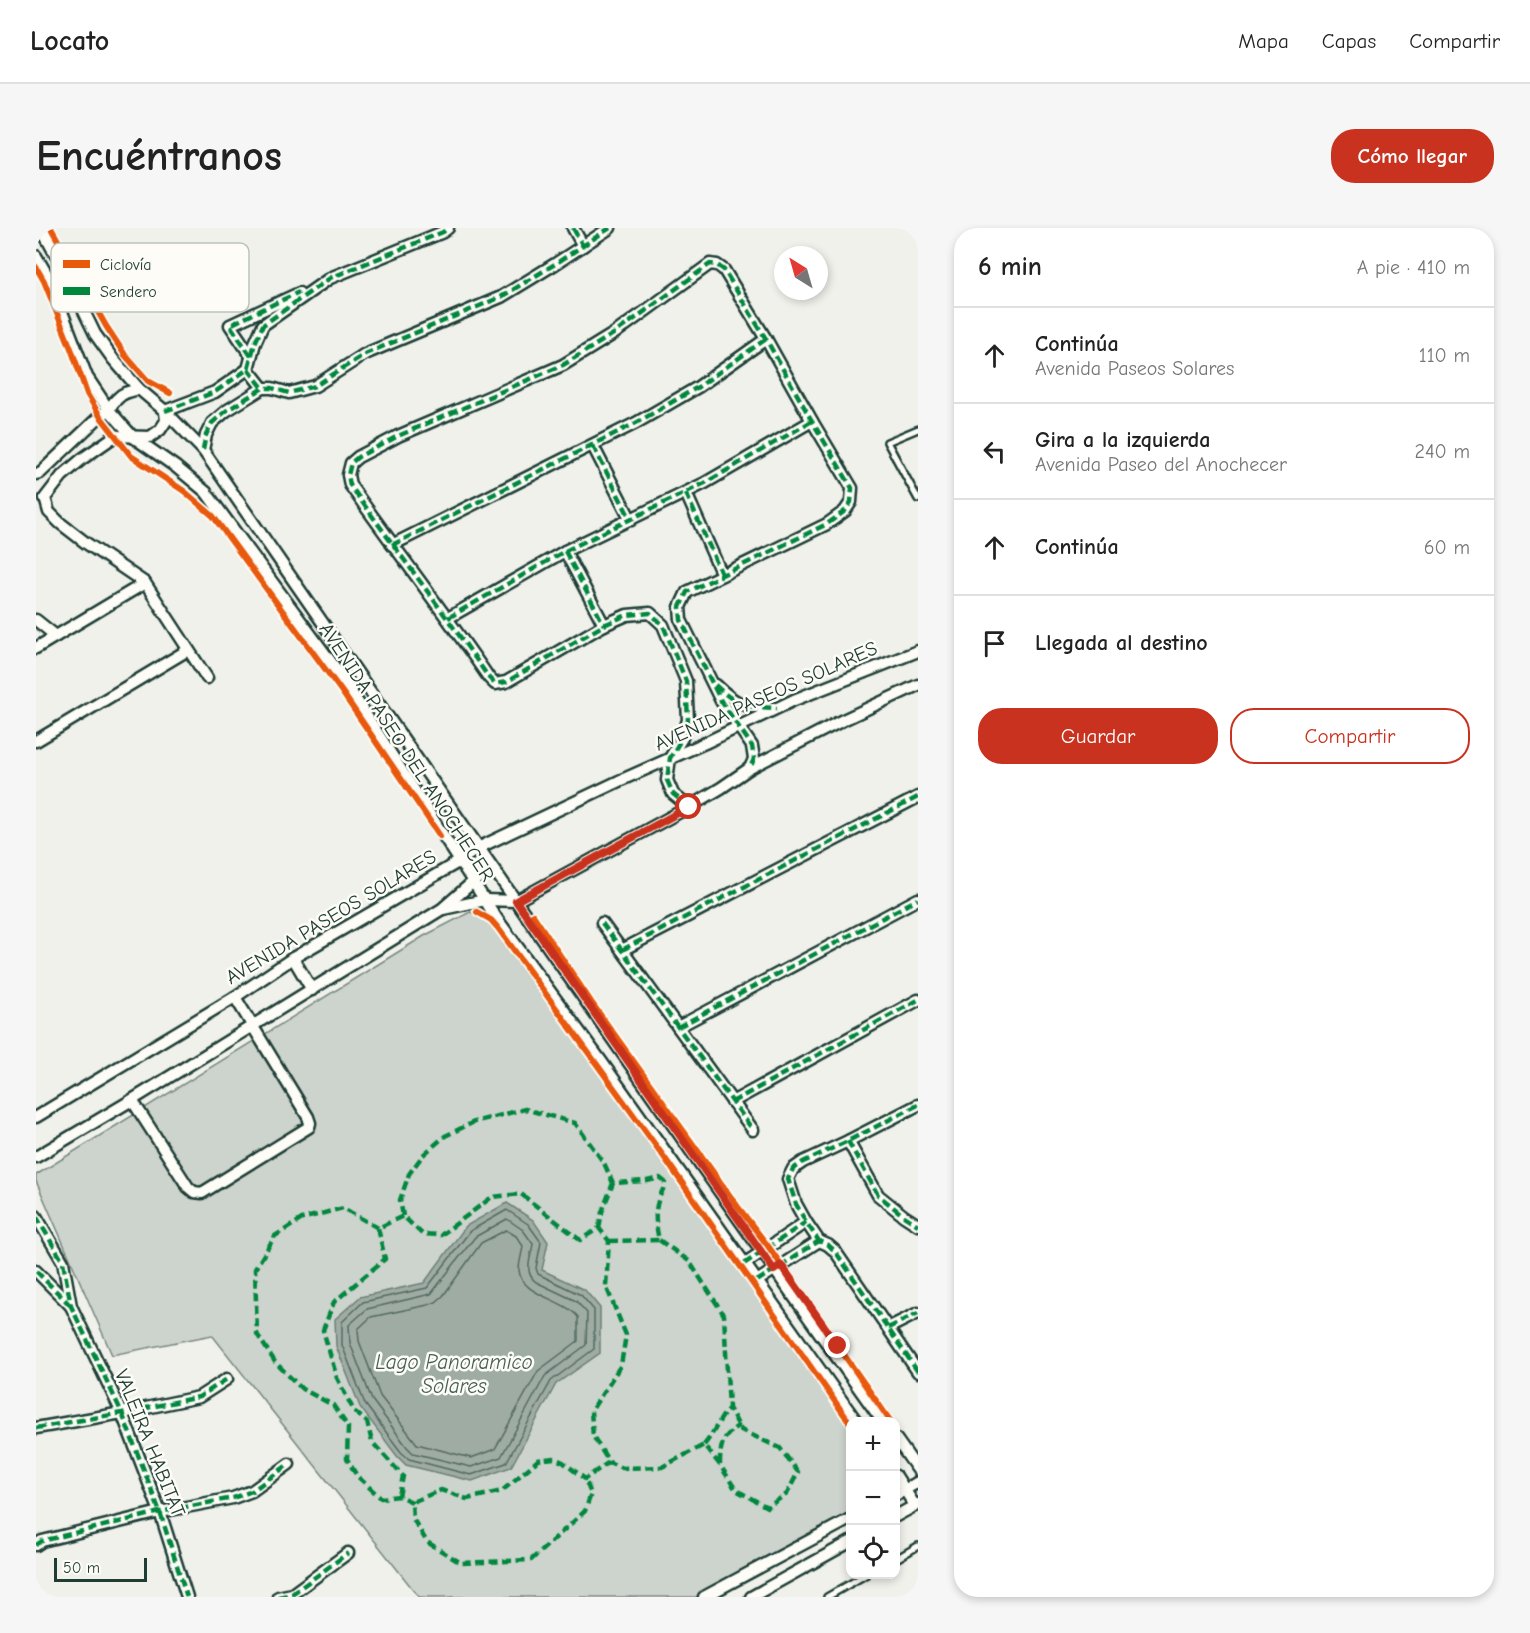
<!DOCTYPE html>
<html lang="es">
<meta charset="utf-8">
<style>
body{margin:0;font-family:"Comic Neue",sans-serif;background:#f6f6f6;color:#222}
.controls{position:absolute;right:18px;bottom:18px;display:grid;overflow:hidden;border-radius:12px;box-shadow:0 3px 9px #0003}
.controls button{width:54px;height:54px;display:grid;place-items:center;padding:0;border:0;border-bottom:2px solid #e0e0e0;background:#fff;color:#222;font:30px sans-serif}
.compass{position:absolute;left:738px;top:18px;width:54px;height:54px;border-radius:50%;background:#fff;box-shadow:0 3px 9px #0003;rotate:323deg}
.scale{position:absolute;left:18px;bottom:15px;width:93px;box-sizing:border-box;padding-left:6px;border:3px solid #1f3d34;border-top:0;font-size:16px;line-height:21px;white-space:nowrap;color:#1f3d34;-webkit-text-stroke:4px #fdfcf7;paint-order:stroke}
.stop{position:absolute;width:18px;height:18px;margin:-14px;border:4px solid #c8321e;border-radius:50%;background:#fff}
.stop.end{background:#c8321e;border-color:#fff;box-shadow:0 2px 6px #0008}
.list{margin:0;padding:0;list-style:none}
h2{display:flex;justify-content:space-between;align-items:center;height:78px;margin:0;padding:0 24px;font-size:26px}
h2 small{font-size:20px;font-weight:400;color:#767676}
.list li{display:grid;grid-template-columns:39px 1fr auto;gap:18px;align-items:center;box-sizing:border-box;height:96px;padding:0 24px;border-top:2px solid #e0e0e0}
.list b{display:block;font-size:22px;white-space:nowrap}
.list p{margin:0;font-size:20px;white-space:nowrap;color:#767676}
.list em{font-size:20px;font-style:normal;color:#767676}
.actions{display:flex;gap:12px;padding:18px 24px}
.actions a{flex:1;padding:14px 0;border:2px solid #c8321e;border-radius:24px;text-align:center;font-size:21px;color:#c8321e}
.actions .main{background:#c8321e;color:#fff}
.icon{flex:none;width:33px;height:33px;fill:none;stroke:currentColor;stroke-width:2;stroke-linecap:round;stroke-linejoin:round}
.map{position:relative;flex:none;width:882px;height:1369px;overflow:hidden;border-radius:24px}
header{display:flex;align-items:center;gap:36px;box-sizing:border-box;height:84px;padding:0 30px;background:#fff;border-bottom:2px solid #e0e0e0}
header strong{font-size:28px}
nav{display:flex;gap:33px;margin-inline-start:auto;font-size:21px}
.intro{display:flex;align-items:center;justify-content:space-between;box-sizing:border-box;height:144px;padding:0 36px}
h1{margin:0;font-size:42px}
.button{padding:15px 27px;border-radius:24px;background:#c8321e;color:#fff;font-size:21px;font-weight:700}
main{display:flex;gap:36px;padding:0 36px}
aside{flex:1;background:#fff;border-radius:24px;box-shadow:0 3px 9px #0003}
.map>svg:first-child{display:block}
.green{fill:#cdd3cd;stroke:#768880;stroke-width:1.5}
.water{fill:#9faca4;stroke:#6c8077;stroke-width:1.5}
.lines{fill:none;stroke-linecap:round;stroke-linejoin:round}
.shore{stroke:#526961;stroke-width:1.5}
.lane-casing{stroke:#1f3d34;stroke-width:10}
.street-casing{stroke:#1f3d34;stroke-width:15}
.lane{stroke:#fdfcf7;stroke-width:5}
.street{stroke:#fdfcf7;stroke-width:10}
.quiet{stroke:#00873e;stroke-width:4.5;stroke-dasharray:9 4.5;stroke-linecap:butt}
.cycleway-casing{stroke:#fdfcf7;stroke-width:10}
.cycleway{stroke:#e8590c;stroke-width:6}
.route{stroke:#c8321e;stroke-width:8}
.labels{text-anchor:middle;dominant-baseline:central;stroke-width:5;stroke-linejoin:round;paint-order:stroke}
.street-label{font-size:20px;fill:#1f3d34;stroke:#fdfcf7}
.water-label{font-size:21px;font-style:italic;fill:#455e56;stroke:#fdfcf7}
.key{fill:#fdfcf7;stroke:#bac3bc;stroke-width:1.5}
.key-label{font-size:16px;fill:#1f3d34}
</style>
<header>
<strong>Locato</strong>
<nav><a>Mapa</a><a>Capas</a><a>Compartir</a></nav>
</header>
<div class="intro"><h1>Encuéntranos</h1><a class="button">Cómo llegar</a></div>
<main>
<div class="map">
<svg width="882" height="1369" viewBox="0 0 882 1369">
<rect width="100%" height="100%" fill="#f0f1eb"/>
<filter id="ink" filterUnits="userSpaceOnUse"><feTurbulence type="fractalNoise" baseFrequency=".0167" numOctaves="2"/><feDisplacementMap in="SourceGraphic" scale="12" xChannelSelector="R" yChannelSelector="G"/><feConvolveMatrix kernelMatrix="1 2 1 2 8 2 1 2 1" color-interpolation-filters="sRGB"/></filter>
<g filter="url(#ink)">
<path class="green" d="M434,684l19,8 367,501 -6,1v99l-132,76h-299l-207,-262 -100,20 -76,-174v-6l388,-239z"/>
<path class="water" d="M471,975l26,17 15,22 -6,28 43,20 15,18v45l-44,31 -45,83 -39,14 -66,-16 -9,-9 -37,-49 -24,-61 -1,-27 25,-22 64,-14 42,-57z"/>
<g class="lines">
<g class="shore">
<path d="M471,982l21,14 13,18 -5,26 2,6 43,21 13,15v39l-43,32 -45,82 -35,12 -62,-16 -8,-7 -36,-48 -23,-59v-23l21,-20 64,-14 43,-57z"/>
<path d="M471,991l16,11 10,14c-2,14 -10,28 3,38l40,19 11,12 -1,32 -41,31 -44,81 -30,10 -58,-14 -6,-6 -35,-47 -22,-57 -1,-18 18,-16 64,-15 44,-57z"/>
<path d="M470,1002l10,6 7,10c-1,8 -4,16 -4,24 2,26 44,28 59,47v24l-40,30 -43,78 -24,9 -54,-14 -37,-48 -21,-55 -1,-12 13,-12 57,-12 8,-3 7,-6 38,-53z"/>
</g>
<defs>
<g id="lane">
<path d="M882,201l-31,13 31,57"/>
<path d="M860,1331l22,-13"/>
<path d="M791,1369l40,-23"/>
</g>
<g id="street">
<path d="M5,0l22,40 32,66 18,25 26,30 26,22 38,39c225,325 450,650 680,972"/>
<path d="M537,0l10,18"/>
<path d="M0,28l13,22 38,99 22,33 24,27 43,30 30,25 133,181 158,246 104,142 256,361"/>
<path d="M215,128l-21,-31 69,-32"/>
<path d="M212,141l15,19"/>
<path d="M557,218l38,74"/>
<path d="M167,222l3,-15 6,-12 14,-12 37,-23h9l17,5 26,-7 50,-32 136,-57 54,-33 55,-36"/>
<path d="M0,246l4,-1 60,-57c13,-7 8,-9 17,-17 6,-7 14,-8 22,-10"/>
<path d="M650,265l36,82"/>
<path d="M356,317l244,-122 62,-36 68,-48"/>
<path d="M529,323l39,74"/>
<path d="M412,390l117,-67 140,-68 107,-62"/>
<path d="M0,392l20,16"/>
<path d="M0,420l109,-65"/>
<path d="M171,450l-62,-95 -59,-40 -26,-20 -11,-11 -4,-14 17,-22 20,-17 33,-23 35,1 10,-7 6,-9 -1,-10 50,-19 33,-23 7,-26 8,-18 67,-47 113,-46 5,-4"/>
<path d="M680,457c23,22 27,21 58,23"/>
<path d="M0,513l152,-91"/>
<path d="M653,579l-16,-13 -6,-14 3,-22 12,-20 6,-18 -2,-39 -23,-56 -13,-12 -23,2 -23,10 -98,57 -11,2 -6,-6c-45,-66 -93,-128 -139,-193l-2,-10 3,-12 7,-6 40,-21 165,-71 52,-32 95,-69 7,1 7,5 42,69 46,82 40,67 -1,14 -6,9 -18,13 -140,68 -7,15 1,13 40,81 31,45 2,13 -4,9"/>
<path d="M407,681l42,-9 31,1 173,-94 32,-19 29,-20 93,-48 75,-35"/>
<path d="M566,695l151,207"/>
<path d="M586,722l296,-153"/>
<path d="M257,730l19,32"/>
<path d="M642,799l240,-128"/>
<path d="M96,872l56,87 6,5 8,1 107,-66 1,-4 -2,-6 -73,-120"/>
<path d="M696,874l186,-102"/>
<path d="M882,877l-70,36 -45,21 -10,7 -5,10 8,25 10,18 13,19 9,4 7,6 83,121"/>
<path d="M0,889l199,-120 58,-39 167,-97 18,-13 141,-67 86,-38 89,-43 124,-49"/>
<path d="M812,913l30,54 26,21 14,9"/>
<path d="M0,929l96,-57 310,-191 31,-27 20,-13"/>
<path d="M0,988l27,46 8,44 51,107 38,99 27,85"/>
<path d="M708,1036l62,-42"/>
<path d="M0,1043l35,35"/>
<path d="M721,1053l62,-40"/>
<path d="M852,1100l30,-15"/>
<path d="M0,1200l86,-15 77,-16 28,-18"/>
<path d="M860,1211l22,31"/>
<path d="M860,1248l19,30"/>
<path d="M860,1267l22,-13"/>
<path d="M860,1288l22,-12"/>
<path d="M0,1317l6,-4 118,-29 73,-14 19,-7 37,-27"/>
<path d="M242,1369l14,-3 56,-41"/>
<path d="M668,1369l146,-78"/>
<path d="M715,1369l99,-55"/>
</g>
</defs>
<use href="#lane" class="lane-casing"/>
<use href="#street" class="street-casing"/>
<use href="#lane" class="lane"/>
<use href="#street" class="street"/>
<g class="quiet">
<path d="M537,0l10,18"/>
<path d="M215,128l-21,-31 69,-33"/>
<path d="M212,141l15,19"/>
<path d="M129,183l50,-19 33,-23 7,-26 8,-18 67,-47 113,-46 5,-4"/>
<path d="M557,218l38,74"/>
<path d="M167,222l3,-15 6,-12 14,-12 37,-23h9l17,5 26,-7 50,-32 136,-57 54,-33 55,-36"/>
<path d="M650,265l36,82"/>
<path d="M356,317l244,-122 62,-36 68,-48"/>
<path d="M529,323l39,74"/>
<path d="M412,390l117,-67 140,-68 107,-62"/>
<path d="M679,457c25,23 30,21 62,23"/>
<path d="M653,579l-16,-13 -6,-14 3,-22 12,-20 6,-18 -2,-39 -23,-56 -13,-12 -23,2 -23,10 -98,57 -11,2 -6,-6c-45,-66 -93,-128 -139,-193l-2,-10 3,-12 7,-6 40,-21 165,-71 52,-32 95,-69 7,1 7,5 42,69 46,82 40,67 -1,14 -6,9 -18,13 -140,68 -7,15 1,13 40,81 31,45 2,13 -4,9"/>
<path d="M566,695l151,207"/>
<path d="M586,722l296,-153"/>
<path d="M642,799l240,-128"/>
<path d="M696,874l186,-102"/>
<path d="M882,877l-70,36 -45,21 -10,7 -5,10 8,25 10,18 13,19 9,4 7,6 83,121"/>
<path d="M812,913l30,54 26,21 14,9"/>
<path d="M0,988l27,46 8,44 51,107 38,99 27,85"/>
<path d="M367,988l-3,-16 9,-26 14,-19 22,-19 29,-14 51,-13 50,14 29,40 9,20 34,-2 13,-3 5,4c-1,8 -5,12 -7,19 -4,13 -2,25 1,39l30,21 35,54 5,93 12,22 39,18 18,24 -11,22 -20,13 -31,-17 -16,-25 -16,-20 -42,22 -40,1 -13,-6"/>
<path d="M342,1000l-35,-20 -41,11 -27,17 -20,33 2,65 18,28 27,27 31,16 15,22 -1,32 10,17 24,22 18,-2 13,6 1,17 14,23 34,21 70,-3 54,-49 6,-17 -6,-15"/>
<path d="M563,1000l3,-16 11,-29"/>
<path d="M573,1013l50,-1"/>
<path d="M708,1036l62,-42"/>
<path d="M0,1043l35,35"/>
<path d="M721,1053l62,-40"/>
<path d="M852,1100l30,-15"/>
<path d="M0,1200l86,-15 77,-16 28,-18"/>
<path d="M668,1217c10,-12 15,-26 25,-37"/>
<path d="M684,1237c0,-20 2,-28 19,-40"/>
<path d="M363,1268l4,-20 -31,-34 -5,-20 -13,-11 -17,-33 -14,-48 11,-28 51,-43 -7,-31 25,-12 19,18 19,1 51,-38 29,-3 59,46 19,-12 10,13 -3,45 20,49 -5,30 -30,46 2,25 16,26 -24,17 -22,-17 -9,-4 -16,2 -36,31 -35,8 -26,-9 -29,12"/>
<path d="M0,1317l6,-4 118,-29 73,-14 19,-7 37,-27"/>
<path d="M242,1369l14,-3 56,-41"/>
</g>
<defs>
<g id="cycleway">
<path d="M15,0l55,98 19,29 23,26 22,12"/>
<path d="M0,39l8,14 28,70 15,43 13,22 31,40 53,35 29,25 129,176 98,144"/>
<path d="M441,684l14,8 7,8 166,229 186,266"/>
<path d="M497,687l58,87 147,205 30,39 123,176"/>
</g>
</defs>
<use href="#cycleway" class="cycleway-casing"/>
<use href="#cycleway" class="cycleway"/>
</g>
</g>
<g class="lines" filter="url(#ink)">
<path class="route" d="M653,579l-173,94 258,369 7,-5 57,81"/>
</g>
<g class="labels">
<g class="street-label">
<text transform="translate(730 468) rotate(-24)">AVENIDA PASEOS SOLARES</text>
<text transform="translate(371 524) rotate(57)">AVENIDA PASEO DEL ANOCHECER</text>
<text transform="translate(295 689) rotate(-31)">AVENIDA PASEOS SOLARES</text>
<text transform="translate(114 1215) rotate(68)">VALEIRA HABITAT</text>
</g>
<g class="water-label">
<text x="418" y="1134">Lago Panoramico<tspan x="418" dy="24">Solares</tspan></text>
</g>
</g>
<rect x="15" y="15" width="198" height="69" rx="9" class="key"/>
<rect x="27" y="32" width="27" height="8" fill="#e8590c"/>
<rect x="27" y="59" width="27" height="8" fill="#00873e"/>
<g class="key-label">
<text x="64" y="42">Ciclovía</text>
<text x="64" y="69">Sendero</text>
</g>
</svg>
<div class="controls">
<button>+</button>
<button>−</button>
<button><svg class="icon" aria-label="locate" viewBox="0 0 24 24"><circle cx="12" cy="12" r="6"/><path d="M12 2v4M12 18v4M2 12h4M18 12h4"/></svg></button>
</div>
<svg class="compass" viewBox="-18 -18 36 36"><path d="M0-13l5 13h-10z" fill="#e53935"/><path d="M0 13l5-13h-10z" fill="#767676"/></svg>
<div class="scale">50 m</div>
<div class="stop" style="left:653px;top:579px"></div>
<div class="stop end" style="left:802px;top:1118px"></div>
</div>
<aside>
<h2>6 min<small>A pie · 410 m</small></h2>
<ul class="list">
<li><svg class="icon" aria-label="ahead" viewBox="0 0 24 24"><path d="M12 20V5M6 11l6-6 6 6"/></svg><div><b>Continúa</b><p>Avenida Paseos Solares</p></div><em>110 m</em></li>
<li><svg class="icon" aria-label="left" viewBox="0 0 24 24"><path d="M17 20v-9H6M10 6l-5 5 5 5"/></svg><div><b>Gira a la izquierda</b><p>Avenida Paseo del Anochecer</p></div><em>240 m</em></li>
<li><svg class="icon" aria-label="ahead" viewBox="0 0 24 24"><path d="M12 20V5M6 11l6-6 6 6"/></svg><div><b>Continúa</b></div><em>60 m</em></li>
<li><svg class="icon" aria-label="arrive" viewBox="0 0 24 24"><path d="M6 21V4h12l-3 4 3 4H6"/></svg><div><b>Llegada al destino</b></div></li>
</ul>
<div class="actions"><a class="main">Guardar</a><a>Compartir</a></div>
</aside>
</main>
